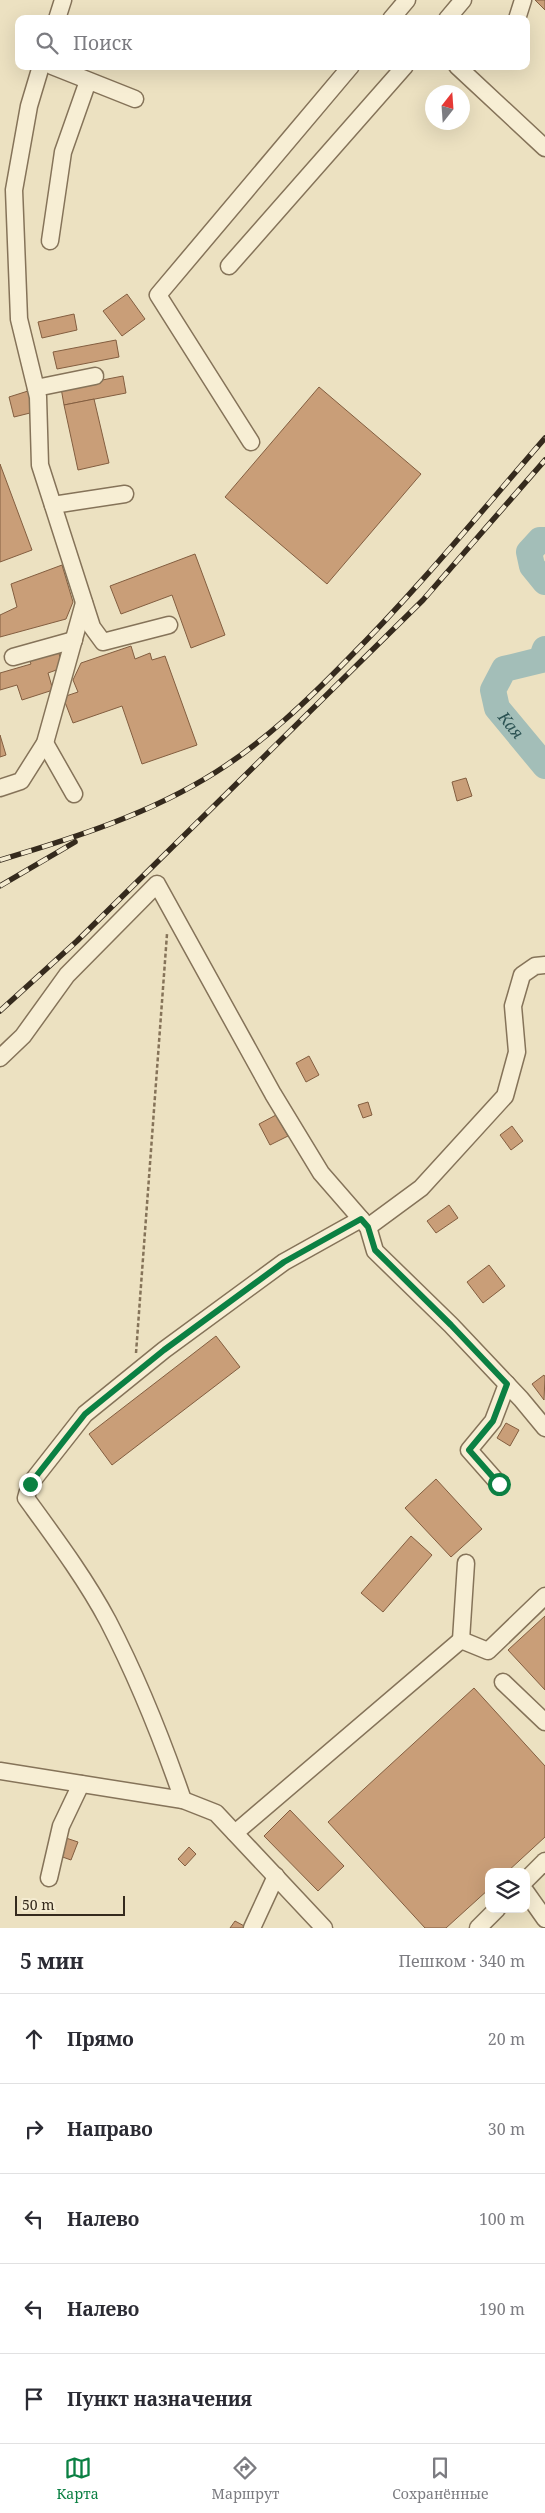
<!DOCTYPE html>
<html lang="ru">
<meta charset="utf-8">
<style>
body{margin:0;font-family:"Noto Serif",serif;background:#f2f2f3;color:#2b2b33}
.controls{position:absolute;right:15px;bottom:15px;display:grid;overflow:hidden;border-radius:10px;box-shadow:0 5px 20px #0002}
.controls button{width:45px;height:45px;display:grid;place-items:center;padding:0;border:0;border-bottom:1px solid #e1e1e2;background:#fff;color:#2b2b33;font:25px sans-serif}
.compass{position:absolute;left:425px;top:85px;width:45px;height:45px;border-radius:50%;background:#fff;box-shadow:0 5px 20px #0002;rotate:17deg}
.scale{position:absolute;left:15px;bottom:12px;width:110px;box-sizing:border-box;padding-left:5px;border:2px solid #352a1d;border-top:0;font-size:14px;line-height:18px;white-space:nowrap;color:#352a1d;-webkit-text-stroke:4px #f4ebd0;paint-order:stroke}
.stop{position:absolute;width:15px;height:15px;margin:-11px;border:4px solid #0b8043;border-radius:50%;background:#fff}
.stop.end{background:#0b8043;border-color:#fff;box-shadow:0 1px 5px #0008}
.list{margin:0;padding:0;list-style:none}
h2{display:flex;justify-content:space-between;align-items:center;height:65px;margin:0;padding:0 20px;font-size:21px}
h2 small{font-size:16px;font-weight:400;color:#7c7c81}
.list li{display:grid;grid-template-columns:32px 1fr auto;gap:15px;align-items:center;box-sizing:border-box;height:90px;padding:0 20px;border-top:1px solid #e1e1e2}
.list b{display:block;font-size:19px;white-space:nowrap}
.list em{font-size:16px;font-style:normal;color:#7c7c81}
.icon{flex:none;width:28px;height:28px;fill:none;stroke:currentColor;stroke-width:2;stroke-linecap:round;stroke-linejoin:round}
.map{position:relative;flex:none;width:545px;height:1928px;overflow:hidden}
.search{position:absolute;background:#fff;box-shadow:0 5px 20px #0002;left:15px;right:15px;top:15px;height:55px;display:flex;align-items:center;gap:12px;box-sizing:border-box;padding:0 18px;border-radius:10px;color:#7c7c81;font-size:19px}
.sheet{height:515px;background:#fff}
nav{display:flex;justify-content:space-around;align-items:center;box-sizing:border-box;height:70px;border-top:1px solid #e1e1e2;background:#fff;font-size:14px;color:#7c7c81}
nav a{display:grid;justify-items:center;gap:2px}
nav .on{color:#0b8043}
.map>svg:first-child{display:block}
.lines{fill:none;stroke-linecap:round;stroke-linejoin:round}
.river{stroke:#a3beb8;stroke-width:26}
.building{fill:#c99e78;stroke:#835e40}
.minor-casing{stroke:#857359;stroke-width:19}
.path{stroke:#857359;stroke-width:2.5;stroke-dasharray:4 2.5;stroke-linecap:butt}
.minor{stroke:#f7eed4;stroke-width:16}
.rail-casing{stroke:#352a1d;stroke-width:5.5}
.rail{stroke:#f4ebd0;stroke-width:4;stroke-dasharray:11;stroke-linecap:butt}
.route{stroke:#0b8043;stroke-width:6}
.labels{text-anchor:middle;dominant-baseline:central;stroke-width:4.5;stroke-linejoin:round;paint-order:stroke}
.water-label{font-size:16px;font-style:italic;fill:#2d5454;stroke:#f4ebd0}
</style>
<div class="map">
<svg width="545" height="1928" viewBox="0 0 545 1928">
<rect width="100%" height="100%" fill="#ece1c1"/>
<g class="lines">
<g class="river">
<path d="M545,540h-5l-11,12 3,14 13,16"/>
<path id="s1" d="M545,649l-4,11 -37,9 -11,21 4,18 48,58"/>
</g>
</g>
<g class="building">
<path d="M535,0h10v10z"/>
<path d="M127,294l18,25 -23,17 -19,-25z"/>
<path d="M74,314l3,16 -35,8 -4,-16z"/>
<path d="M116,340l3,17 -62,12 -4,-17z"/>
<path d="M123,376l3,17 -62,12 -3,-17z"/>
<path d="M319,387l102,87 -94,110 -102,-87z"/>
<path d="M28,391l6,21 -20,5 -5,-20z"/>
<path d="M94,399l15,64 -31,7 -14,-65z"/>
<path d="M0,464l32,86 -32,12z"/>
<path d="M195,554l30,81 -34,13 -19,-53 -51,19 -11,-28z"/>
<path d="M62,565l11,37 -7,17 -66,18v-22l17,-8 -6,-23z"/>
<path d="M131,646l4,13 15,-6 2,7 13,-4 32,89 -55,19 -20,-58 -49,17 -10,-26 15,-5 -5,-12 8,-17z"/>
<path d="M59,653l3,15 -14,5 5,17 -31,10 -5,-15 -17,5v-17l31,-9 -2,-5z"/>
<path d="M0,735l6,20 -6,2z"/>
<path d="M466,778l6,18 -15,5 -5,-19z"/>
<path d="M309,1056l10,19 -13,7 -10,-19z"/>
<path d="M368,1102l4,13 -9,3 -5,-13z"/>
<path d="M276,1115l12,21 -18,9 -11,-21z"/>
<path d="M512,1126l11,15 -12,9 -11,-15z"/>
<path d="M449,1205l9,13 -22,15 -9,-12z"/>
<path d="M489,1265l16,21 -22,17 -16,-21z"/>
<path d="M216,1336l24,31 -128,98 -23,-31z"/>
<path d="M544,1375l1,2 -1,23 -12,-16z"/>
<path d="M506,1423l13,7 -9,16 -13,-8z"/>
<path d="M436,1479l46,50 -31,28 -46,-49z"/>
<path d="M411,1536l21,19 -49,57 -22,-19z"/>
<path d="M545,1616v74l-37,-40z"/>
<path d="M474,1688l71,78v71l-38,35h-18v17l-43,39h-21l-97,-106z"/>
<path d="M290,1810l54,56 -26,25 -54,-55z"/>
<path d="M63,1837l15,5 -7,18 -14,-5z"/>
<path d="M189,1847l7,7 -11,12 -7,-7z"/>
<path d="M235,1921l13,7h-18z"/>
</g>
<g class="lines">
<defs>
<g id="minor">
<path d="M57,19l6,-19"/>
<path d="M391,19l16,-19"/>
<path d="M447,19l16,-19"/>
<path d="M517,19l6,-19"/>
<path d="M41,66l-12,40 -15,84 5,129 19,78 2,68 52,162 11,15 66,-17"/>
<path d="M52,66l83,33"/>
<path d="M457,66l88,82"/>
<path d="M50,241l13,-89 25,-71"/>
<path d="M229,266l176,-200"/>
<path d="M36,388l59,-12"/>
<path d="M251,442l-93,-147 193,-229"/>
<path d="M53,505l72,-11"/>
<path d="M13,657l61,-17"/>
<path d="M45,743l29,51"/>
<path d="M0,788l21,-7 24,-38 39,-140"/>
<path d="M0,1058l23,-22 44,-61 90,-91 116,210 48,79 40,46"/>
<path d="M368,1227l7,24 76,74 70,74 24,29"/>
<path d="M499,1484l-30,-34 24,-29 14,-37"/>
<path d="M461,1640l5,-77"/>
<path d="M503,1682l42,40"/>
<path d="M0,1771l183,29 33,13 108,115"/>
<path d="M183,1800c-21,-61 -45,-121 -75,-179 -23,-43 -53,-83 -82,-123l4,-14 55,-70 79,-64 120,-88 77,-43 7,8 53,-39 84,-92 12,-44 -4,-46 9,-31 13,-9 10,-1"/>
<path d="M235,1833l226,-193 27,11 57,-55"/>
<path d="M49,1878l12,-52 20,-42"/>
<path d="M526,1880l19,-19"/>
<path d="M526,1892l19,27"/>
<path d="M252,1928l24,-52"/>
<path d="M478,1928l19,-19"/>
</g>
</defs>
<use href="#minor" class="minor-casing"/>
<path class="path" d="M136,1353l31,-419"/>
<use href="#minor" class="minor"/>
<defs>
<g id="rail">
<path d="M0,860c74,-22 150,-46 216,-88 49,-31 91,-71 131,-112 70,-70 133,-147 198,-222"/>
<path d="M0,886l75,-44"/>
<path d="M0,1011l77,-70 346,-341 122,-140"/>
</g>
</defs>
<use href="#rail" class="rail-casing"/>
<use href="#rail" class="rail"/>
</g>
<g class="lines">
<path class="route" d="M30,1484l55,-70 79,-64 120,-88 77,-43 7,8 7,23 76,75 56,59 -14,37 -24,29 30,34"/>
</g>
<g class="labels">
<g class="water-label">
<text stroke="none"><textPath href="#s1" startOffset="114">Кая</textPath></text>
</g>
</g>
</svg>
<div class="controls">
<button><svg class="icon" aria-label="layers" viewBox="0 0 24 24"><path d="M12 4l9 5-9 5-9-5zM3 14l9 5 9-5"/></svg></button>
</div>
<svg class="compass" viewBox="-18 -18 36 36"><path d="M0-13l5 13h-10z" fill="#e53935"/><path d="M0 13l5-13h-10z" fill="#7c7c81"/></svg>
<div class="scale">50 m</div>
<div class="stop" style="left:499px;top:1484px"></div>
<div class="stop end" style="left:30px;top:1484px"></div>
<div class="search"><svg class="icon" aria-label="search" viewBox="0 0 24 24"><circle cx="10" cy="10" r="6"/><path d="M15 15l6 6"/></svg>Поиск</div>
</div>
<section class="sheet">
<h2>5 мин<small>Пешком · 340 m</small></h2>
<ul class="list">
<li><svg class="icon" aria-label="ahead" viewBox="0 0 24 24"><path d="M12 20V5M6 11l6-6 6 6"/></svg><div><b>Прямо</b></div><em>20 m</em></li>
<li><svg class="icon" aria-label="right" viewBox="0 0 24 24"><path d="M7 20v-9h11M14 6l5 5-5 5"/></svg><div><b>Направо</b></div><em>30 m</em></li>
<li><svg class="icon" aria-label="left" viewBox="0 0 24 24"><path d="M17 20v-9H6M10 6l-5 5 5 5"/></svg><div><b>Налево</b></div><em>100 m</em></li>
<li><svg class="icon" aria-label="left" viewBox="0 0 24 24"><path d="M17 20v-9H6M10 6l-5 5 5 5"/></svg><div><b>Налево</b></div><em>190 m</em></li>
<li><svg class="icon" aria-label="arrive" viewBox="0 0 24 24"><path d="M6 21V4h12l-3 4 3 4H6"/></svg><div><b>Пункт назначения</b></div></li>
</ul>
</section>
<nav>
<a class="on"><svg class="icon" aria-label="map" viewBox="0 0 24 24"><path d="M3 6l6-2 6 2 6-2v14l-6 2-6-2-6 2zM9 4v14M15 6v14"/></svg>Карта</a>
<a><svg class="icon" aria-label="directions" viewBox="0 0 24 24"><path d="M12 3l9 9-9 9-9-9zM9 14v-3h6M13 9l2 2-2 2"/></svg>Маршрут</a>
<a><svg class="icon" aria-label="saved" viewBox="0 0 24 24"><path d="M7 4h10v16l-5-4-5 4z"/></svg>Сохранённые</a>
</nav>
